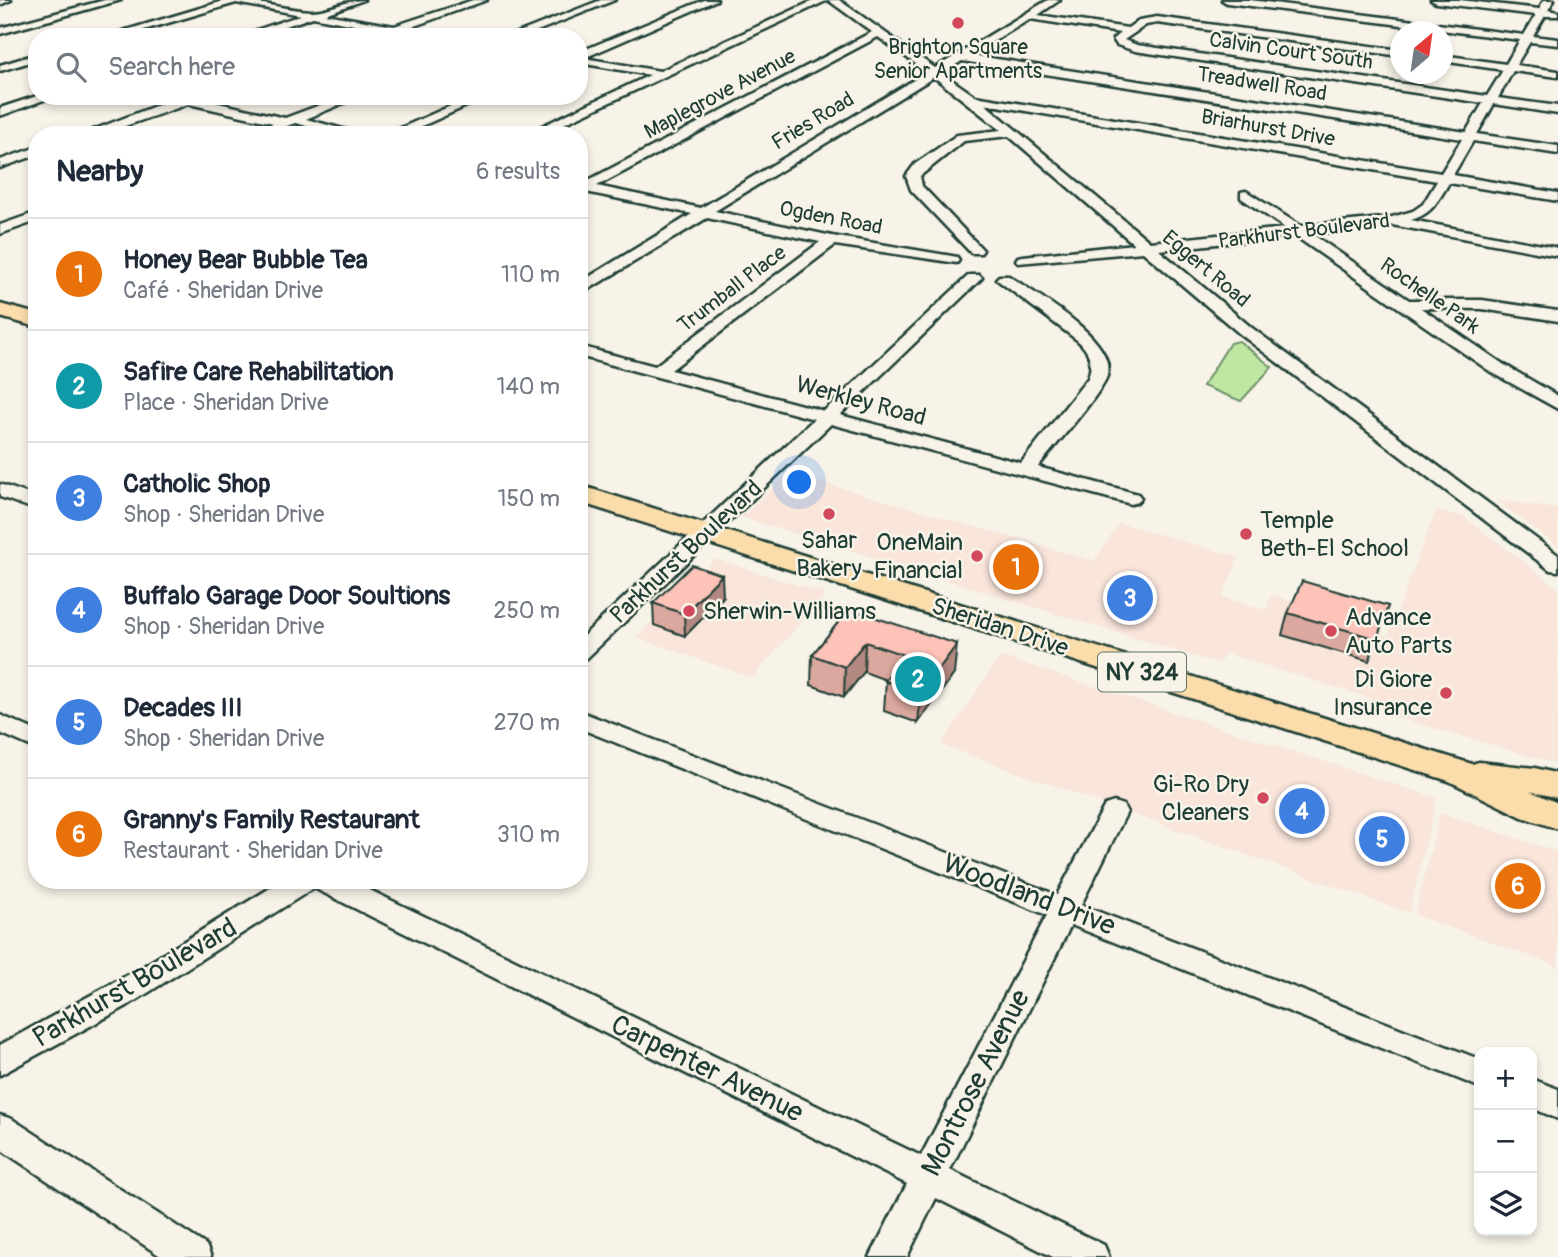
<!DOCTYPE html>
<meta charset="utf-8">
<style>
body{margin:0;font-family:Pangolin,sans-serif;background:#f2f2f3;color:#1f2937}
.controls{position:absolute;right:21px;bottom:21px;display:grid;overflow:hidden;border-radius:14px;box-shadow:0 4px 10px #0003}
.controls button{width:63px;height:63px;display:grid;place-items:center;padding:0;border:0;border-bottom:2px solid #e0e1e3;background:#fff;color:#1f2937;font:35px sans-serif}
.compass{position:absolute;left:1390px;top:21px;width:63px;height:63px;border-radius:50%;background:#fff;box-shadow:0 4px 10px #0003;rotate:29deg}
.you{position:absolute;left:800px;top:483px;width:24px;height:24px;margin:-18px;border:5px solid #fff;border-radius:50%;background:#1a73e8;box-shadow:0 0 0 10px #1a73e833}
.badge{display:grid;place-items:center;width:46px;height:46px;border-radius:50%;background:#ea580c;color:#fff;font-size:23px;font-weight:700}
.pin{position:absolute;translate:-50% -50%;border:4px solid #fff;box-shadow:0 2px 7px #0006}
.list{margin:0;padding:0;list-style:none}
h2{display:flex;justify-content:space-between;align-items:center;height:91px;margin:0;padding:0 28px;font-size:30px}
h2 small{font-size:23px;font-weight:400;color:#747a83}
.list li{display:grid;grid-template-columns:46px 1fr auto;gap:21px;align-items:center;box-sizing:border-box;height:112px;padding:0 28px;border-top:2px solid #e0e1e3}
.list b{display:block;font-size:26px;white-space:nowrap}
.list p{margin:0;font-size:23px;white-space:nowrap;color:#747a83}
.list em{font-size:23px;font-style:normal;color:#747a83}
.icon{flex:none;width:38px;height:38px;fill:none;stroke:currentColor;stroke-width:2;stroke-linecap:round;stroke-linejoin:round}
.map{position:relative;flex:none;width:1558px;height:1257px;overflow:hidden}
.search{position:absolute;background:#fff;box-shadow:0 4px 10px #0003;left:28px;top:28px;width:560px;height:77px;display:flex;align-items:center;gap:18px;box-sizing:border-box;padding:0 24px;border-radius:28px;color:#747a83;font-size:26px}
.panel{position:absolute;background:#fff;box-shadow:0 4px 10px #0003;left:28px;top:126px;width:560px;height:763px;border-radius:28px}
.map>svg:first-child{display:block}
.built{fill:#f9e5da}
.green{fill:#bfe7a2;stroke:#6f926b;stroke-width:2}
.lines{fill:none;stroke-linecap:round;stroke-linejoin:round}
.minor-casing{stroke:#1f3d34;stroke-width:5}
.major-casing{stroke:#1f3d34;stroke-width:5}
.minor{fill:#f7f3e8;fill-rule:evenodd}
.major{fill:#fbddab;fill-rule:evenodd}
.wall{fill:#daa89e;stroke:#1f3d34;stroke-width:2}
.shaded-wall{fill:#b28881;stroke:#1f3d34;stroke-width:2}
.building{fill:#fec3b8;stroke:#1f3d34;stroke-width:2}
.poi-dot{fill:#d1495b;stroke:#f7f3e8;stroke-width:2.5}
.labels{text-anchor:middle;dominant-baseline:central;stroke-width:5;stroke-linejoin:round;paint-order:stroke}
.far-poi-label{font-size:21px;fill:#1f3d34;stroke:#f7f3e8}
.far-street-label{font-size:21px;fill:#1f3d34;stroke:#f7f3e8}
.shield{fill:#f7f3e8;stroke:#60746a;stroke-width:2}
.shield-label{font-size:23px;font-weight:bold;fill:#1f3d34}
.street-label{font-size:24px;fill:#1f3d34;stroke:#f7f3e8}
.poi-label{font-size:24px;fill:#1f3d34;stroke:#f7f3e8;text-anchor:start}
.near-street-label{font-size:28px;fill:#1f3d34;stroke:#f7f3e8}
</style>
<div class="map">
<svg width="1558" height="1257" viewBox="0 0 1558 1257">
<rect width="100%" height="100%" fill="#f7f3e8"/>
<filter id="ink" filterUnits="userSpaceOnUse"><feTurbulence type="fractalNoise" baseFrequency=".0143" numOctaves="2"/><feDisplacementMap in="SourceGraphic" scale="14" xChannelSelector="R" yChannelSelector="G"/><feConvolveMatrix kernelMatrix="1 2 1 2 8 2 1 2 1" color-interpolation-filters="sRGB"/></filter>
<g filter="url(#ink)">
<g class="built">
<path d="M789,473l305,88 25,-38 120,34 -17,40 44,13 5,-15 112,33 -1,6 6,2 48,-126 28,7 94,71v176l-191,-55 3,-11 -145,-45 -6,11 -478,-147z"/>
<path d="M1496,500l62,9v37z"/>
<path d="M715,559l111,35 -74,84 -116,-41z"/>
<path d="M1000,656l437,142 -28,115 -468,-168z"/>
<path d="M1440,813l118,39v114l-143,-51z"/>
</g>
<path class="green" d="M1239,341l33,26 -31,34 -38,-15 27,-43z"/>
<g class="lines">
<defs>
<g id="minor">
<path d="M0,0h11l-11,5z"/>
<path d="M105,0h16l-121,34v-6z"/>
<path d="M227,0c28,0 54,9 83,11 17,1 35,-11 54,-11l-39,14 69,12 79,-26h14l-81,29 33,8h-23l-103,-20 -61,20h-16l65,-22 -65,-12 -116,34h-17z"/>
<path d="M601,0h14l-93,37h-15z"/>
<path d="M704,0h13l-133,58 76,13 155,-71h13l-288,135h-17l127,-60 -71,-12v-11z"/>
<path d="M828,0h11l96,68 113,-68h12l-22,15 90,13 11,-8 18,-3 243,33v6l-243,-33 -11,2 -22,15 13,5 350,51 16,-26 -61,-9v-6l64,9 14,-24 -293,-37 -5,-3h28l274,35 12,-20 -100,-12 -5,-3h29l79,9 5,-9h10l-6,10 10,2v4h-13l-12,20 25,3v6l-28,-3 -14,23 42,6v6l-45,-6 -15,27 60,8v8l-64,-10 -17,30 81,12v8l-85,-13 -20,34 105,18v8l-109,-18c-11,18 -17,31 -38,37l147,28v8l-166,-31 -80,9 97,66h73l76,11v10l-76,-12 -61,-1 82,56 55,32v13l-67,-37 -196,-136 -136,14 93,78 306,227v16l-8,-1 -310,-236 -97,-82 -125,11 -2,-3 2,-3 5,-1 111,-12 -125,-108 -45,5 -44,35 2,10 61,64 -2,3h-10l-60,-63 -5,-14 9,-12 42,-29 44,-5 -67,-53 -219,134 117,25 120,20 5,1 2,3 -2,3 -122,-18 -164,125 153,41 145,-136h10l3,3 -3,3 -139,134 181,48 67,-85c6,-16 1,-27 -11,-38l-81,-61 3,-3h10c26,18 109,63 98,100 -6,18 -54,72 -69,91l100,27 3,4 -3,4 -7,2 -300,-80 -244,234 -8,2v-20l235,-221 -235,-63v-10l76,20 165,-124 -113,-24 -128,77v-12l113,-69 -106,-22 -7,2v-12l4,1 289,-151zM1030,19l90,14 -7,6 4,6 18,6 348,52 -17,29 -495,-77zM878,37l49,35 -226,136 -104,-22zM962,61l500,78 -21,34 -466,-77 -33,-23zM985,104l452,77 -14,23 -10,7 -21,6 -91,9 -55,-35 -5,1v6l44,30 -135,14z"/>
<path d="M37,54v6l-37,11v-6z"/>
<path d="M37,96h18l-55,20v-8z"/>
<path d="M181,96h24l-4,3 84,19 59,-22h17l-55,23 59,16h-22l-48,-12 -31,12h-18l27,-12 -84,-19 -90,31h-19z"/>
<path d="M473,96h16l-87,39h-17z"/>
<path d="M37,147v8l-37,13v-8z"/>
<path d="M37,212v9l-37,13v-9z"/>
<path d="M0,484l37,13v13l-37,-13z"/>
<path d="M579,711l478,184 48,-90 9,-3 9,3 4,7 -46,93 398,154v28l-408,-162 -121,245 154,75 5,12h-56l-117,-59 -29,59h-37l37,-73 -593,-296 -187,118 -127,69v-30l144,-79 139,-86h66l572,276 126,-241 -468,-187z"/>
<path d="M0,715l37,16v18l-37,-16z"/>
<path d="M1532,1079l26,10v30l-26,-11z"/>
<path d="M0,1115l12,4 194,126 5,12h-49l-162,-108z"/>
</g>
<g id="major">
<path d="M0,304l37,10v13l-37,-10z"/>
<path d="M579,485l893,279 7,-2 56,6 23,6v24l-28,-7 28,12v26l-36,-12 -73,-36 -870,-279z"/>
</g>
</defs>
<use href="#minor" class="minor-casing"/>
<use href="#major" class="major-casing"/>
<use href="#minor" class="minor"/>
<use href="#major" class="major"/>
</g>
<g class="wall">
<path d="M723,597l-38,39 -31,-11 -1,-22z"/>
<path d="M1388,606l-19,55 -87,-26 6,-22z"/>
<path d="M849,609l105,65 -36,49 -34,-12 2,-31 -22,-8 -20,25 -33,-12 1,-30z"/>
</g>
<g class="shaded-wall">
<path d="M722,575l1,22 -38,39 -1,-22z"/>
<path d="M865,642l-1,30 -20,25 1,-30z"/>
<path d="M957,644l-3,30 -36,49 3,-30z"/>
</g>
<g class="building">
<path d="M692,565l30,10 -38,39 -31,-11z"/>
<path d="M1302,581l86,25 -11,33 -89,-26z"/>
<path d="M849,609l108,35 -36,49 -36,-12 19,-26 -39,-13 -20,25 -33,-12z"/>
</g>
</g>
<g class="poi-dot">
<circle cx="958" cy="23" r="7"/>
<circle cx="829" cy="514" r="7"/>
<circle cx="1246" cy="534" r="7"/>
<circle cx="977" cy="556" r="7"/>
<circle cx="689" cy="611" r="7"/>
<circle cx="1331" cy="631" r="7"/>
<circle cx="1446" cy="693" r="7"/>
<circle cx="1263" cy="798" r="7"/>
</g>
<g class="labels">
<g class="far-poi-label">
<text x="958" y="47">Brighton Square<tspan x="958" dy="24">Senior Apartments</tspan></text>
</g>
<g class="far-street-label">
<text transform="translate(1291 51) rotate(8)">Calvin Court South</text>
<text transform="translate(1262 84) rotate(9)">Treadwell Road</text>
<text transform="translate(720 94) rotate(-28)">Maplegrove Avenue</text>
<text transform="translate(813 121) rotate(-31)">Fries Road</text>
<text transform="translate(1268 128) rotate(10)">Briarhurst Drive</text>
<text transform="translate(831 218) rotate(11)">Ogden Road</text>
<text transform="translate(1304 231) rotate(-7)">Parkhurst Boulevard</text>
<text transform="translate(1206 269) rotate(40)">Eggert Road</text>
<text transform="translate(732 289) rotate(-37)">Trumball Place</text>
<text transform="translate(1430 296) rotate(35)">Rochelle Park</text>
</g>
<rect class="shield" x="1098" y="652.5" width="88" height="39" rx="5"/>
<g class="shield-label">
<text x="1142" y="672">NY 324</text>
</g>
<g class="street-label">
<text transform="translate(861 401) rotate(15)">Werkley Road</text>
<text transform="translate(686 552) rotate(-43)">Parkhurst Boulevard</text>
<text transform="translate(1000 627) rotate(18)">Sheridan Drive</text>
</g>
<g class="poi-label">
<text x="1260" y="520">Temple<tspan x="1260" dy="28">Beth-El School</tspan></text>
<text x="829" y="540" text-anchor="middle">Sahar<tspan x="829" dy="28">Bakery</tspan></text>
<text x="963" y="542" text-anchor="end">OneMain<tspan x="963" dy="28">Financial</tspan></text>
<text x="703" y="611">Sherwin-Williams</text>
<text x="1345" y="617">Advance<tspan x="1345" dy="28">Auto Parts</tspan></text>
<text x="1432" y="679" text-anchor="end">Di Giore<tspan x="1432" dy="28">Insurance</tspan></text>
<text x="1249" y="784" text-anchor="end">Gi-Ro Dry<tspan x="1249" dy="28">Cleaners</tspan></text>
</g>
<g class="near-street-label">
<text transform="translate(1029 895) rotate(21)">Woodland Drive</text>
<text transform="translate(135 983) rotate(-30)">Parkhurst Boulevard</text>
<text transform="translate(707 1069) rotate(26)">Carpenter Avenue</text>
<text transform="translate(976 1083) rotate(-63)">Montrose Avenue</text>
</g>
</g>
</svg>
<div class="controls">
<button>+</button>
<button>−</button>
<button><svg class="icon" aria-label="layers" viewBox="0 0 24 24"><path d="M12 4l9 5-9 5-9-5zM3 14l9 5 9-5"/></svg></button>
</div>
<svg class="compass" viewBox="-18 -18 36 36"><path d="M0-13l5 13h-10z" fill="#e53935"/><path d="M0 13l5-13h-10z" fill="#747a83"/></svg>
<div class="you"></div>
<div class="pin badge" style="left:1016px;top:567px;background:#e8710a">1</div>
<div class="pin badge" style="left:918px;top:679px;background:#0f9aa8">2</div>
<div class="pin badge" style="left:1130px;top:598px;background:#3f7fe0">3</div>
<div class="pin badge" style="left:1302px;top:811px;background:#3f7fe0">4</div>
<div class="pin badge" style="left:1382px;top:839px;background:#3f7fe0">5</div>
<div class="pin badge" style="left:1518px;top:886px;background:#e8710a">6</div>
<div class="search"><svg class="icon" aria-label="search" viewBox="0 0 24 24"><circle cx="10" cy="10" r="6"/><path d="M15 15l6 6"/></svg>Search here</div>
<section class="panel">
<h2>Nearby<small>6 results</small></h2>
<ul class="list">
<li><span class="badge" style="background:#e8710a">1</span><div><b>Honey Bear Bubble Tea</b><p>Café · Sheridan Drive</p></div><em>110 m</em></li>
<li><span class="badge" style="background:#0f9aa8">2</span><div><b>Safire Care Rehabilitation</b><p>Place · Sheridan Drive</p></div><em>140 m</em></li>
<li><span class="badge" style="background:#3f7fe0">3</span><div><b>Catholic Shop</b><p>Shop · Sheridan Drive</p></div><em>150 m</em></li>
<li><span class="badge" style="background:#3f7fe0">4</span><div><b>Buffalo Garage Door Soultions</b><p>Shop · Sheridan Drive</p></div><em>250 m</em></li>
<li><span class="badge" style="background:#3f7fe0">5</span><div><b>Decades III</b><p>Shop · Sheridan Drive</p></div><em>270 m</em></li>
<li><span class="badge" style="background:#e8710a">6</span><div><b>Granny's Family Restaurant</b><p>Restaurant · Sheridan Drive</p></div><em>310 m</em></li>
</ul>
</section>
</div>
